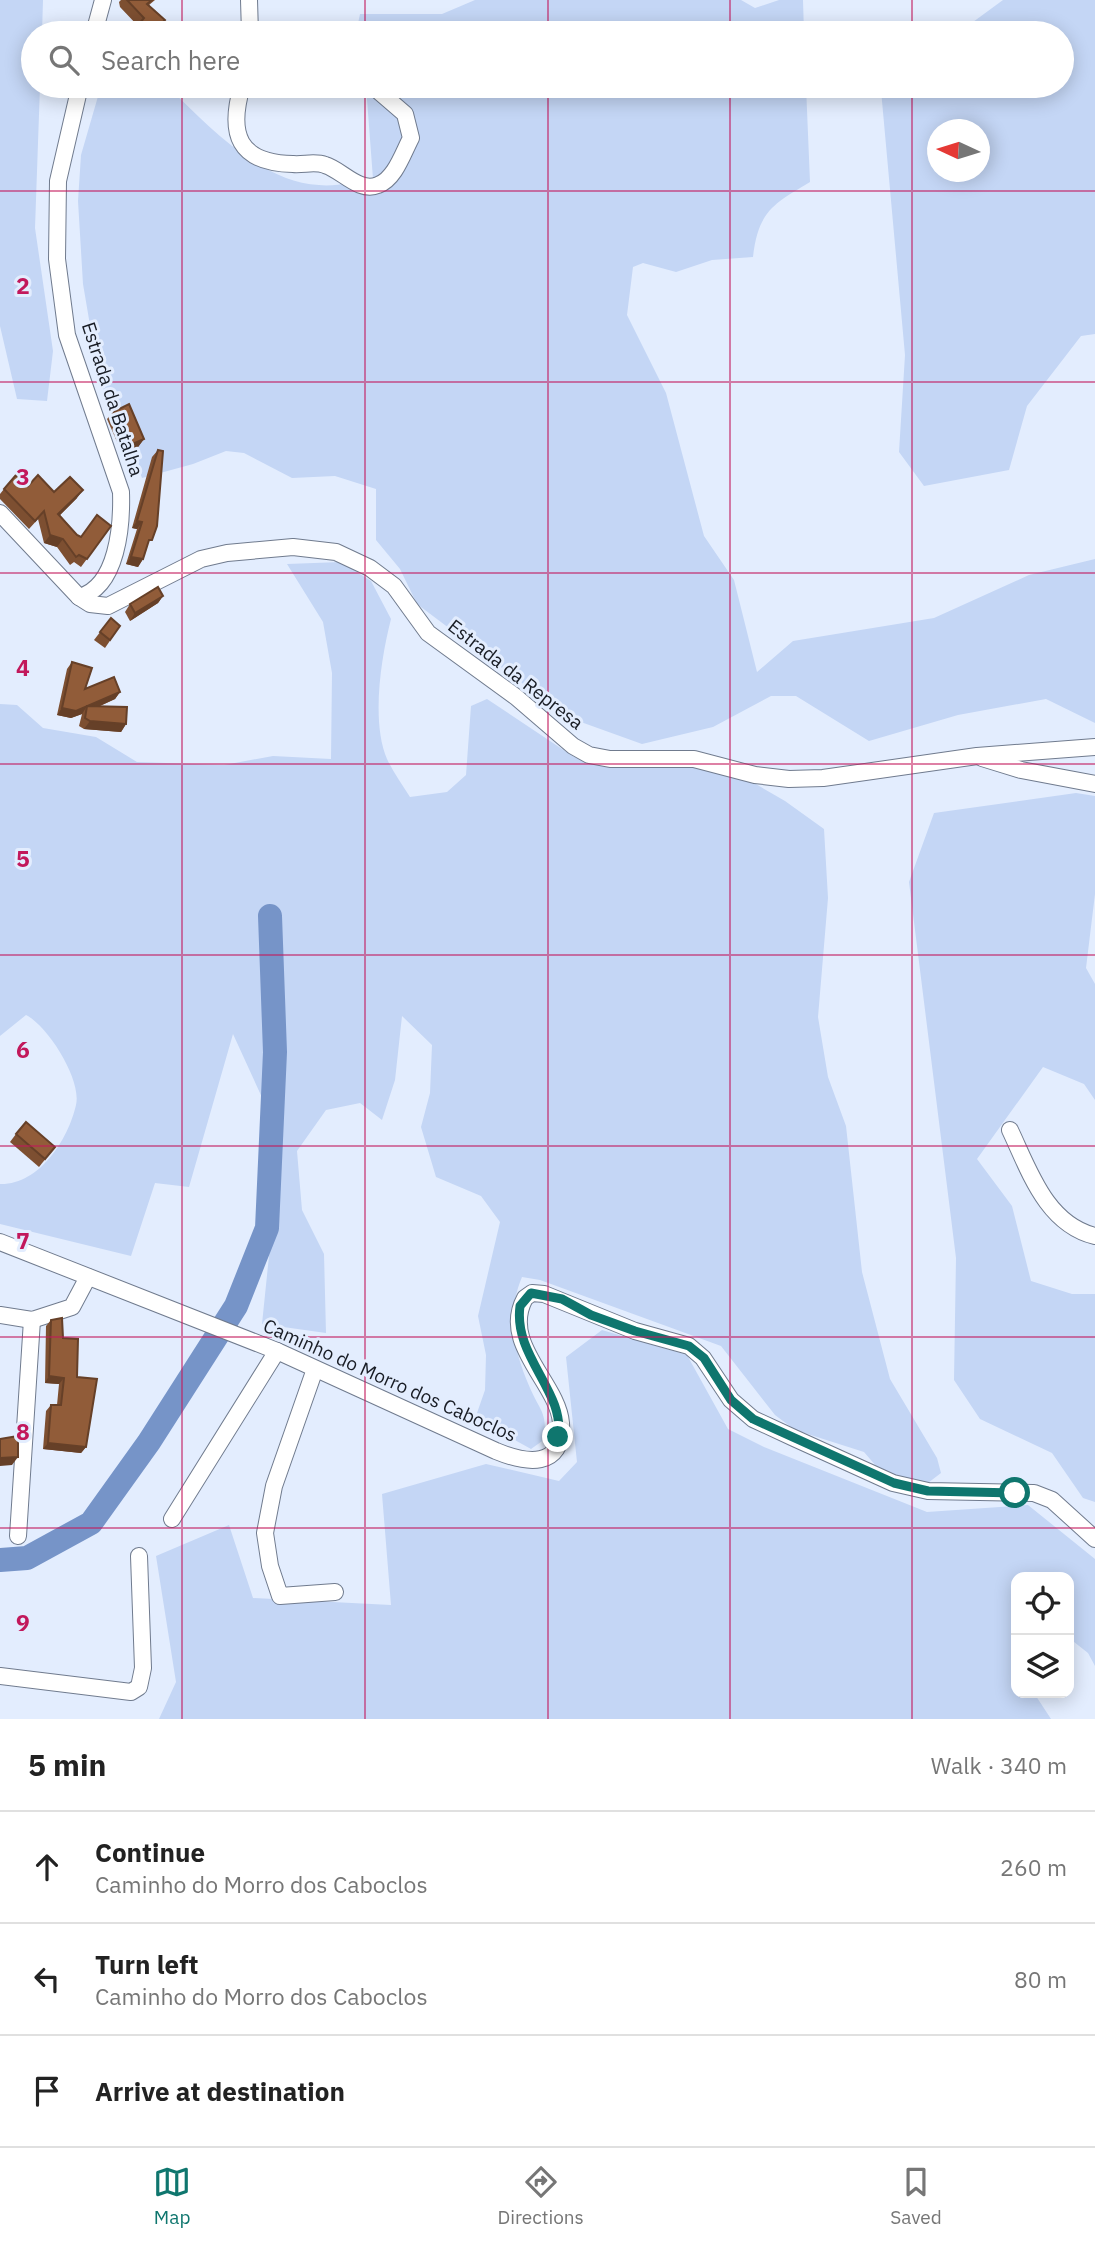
<!DOCTYPE html>
<meta charset="utf-8">
<style>
body{margin:0;font-family:"IBM Plex Sans",sans-serif;background:#f6f6f6;color:#222}
.controls{position:absolute;right:21px;bottom:21px;display:grid;overflow:hidden;border-radius:14px;box-shadow:0 4px 18px #0003}
.controls button{width:63px;height:63px;display:grid;place-items:center;padding:0;border:0;border-bottom:2px solid #e0e0e0;background:#fff;color:#222;font:35px sans-serif}
.compass{position:absolute;left:927px;top:119px;width:63px;height:63px;border-radius:50%;background:#fff;box-shadow:0 4px 18px #0003;rotate:274deg}
.stop{position:absolute;width:21px;height:21px;margin:-16px;border:5px solid #0f766e;border-radius:50%;background:#fff}
.stop.end{background:#0f766e;border-color:#fff;box-shadow:0 2px 7px #0008}
.list{margin:0;padding:0;list-style:none}
h2{display:flex;justify-content:space-between;align-items:center;height:91px;margin:0;padding:0 28px;font-size:30px}
h2 small{font-size:23px;font-weight:400;color:#767676}
.list li{display:grid;grid-template-columns:46px 1fr auto;gap:21px;align-items:center;box-sizing:border-box;height:112px;padding:0 28px;border-top:2px solid #e0e0e0}
.list b{display:block;font-size:26px;white-space:nowrap}
.list p{margin:0;font-size:23px;white-space:nowrap;color:#767676}
.list em{font-size:23px;font-style:normal;color:#767676}
.icon{flex:none;width:38px;height:38px;fill:none;stroke:currentColor;stroke-width:2;stroke-linecap:round;stroke-linejoin:round}
.map{position:relative;flex:none;width:1095px;height:1719px;overflow:hidden}
.search{position:absolute;background:#fff;box-shadow:0 4px 18px #0003;left:21px;right:21px;top:21px;height:77px;display:flex;align-items:center;gap:18px;box-sizing:border-box;padding:0 24px;border-radius:38px;color:#767676;font-size:26px}
.sheet{height:427px;background:#fff}
nav{display:flex;justify-content:space-around;align-items:center;box-sizing:border-box;height:98px;border-top:2px solid #e0e0e0;background:#fff;font-size:19px;color:#767676}
nav a{display:grid;justify-items:center;gap:4px}
nav .on{color:#0f766e}
.map>svg:first-child{display:block}
.green{fill:#c4d6f5;fill-rule:evenodd}
.lines{fill:none;stroke-linecap:round;stroke-linejoin:round}
.river{stroke:#7694c8;stroke-width:24}
.minor-casing{stroke:#707b8e;stroke-width:18}
.minor{stroke:#fff;stroke-width:16}
.wall{fill:#7d4f31}
.shaded-wall{fill:#664028}
.building{fill:#915c39;stroke:#664028;stroke-width:2}
.route{stroke:#0f766e;stroke-width:9}
.grid{fill:none;stroke:#c2185b;stroke-width:2;stroke-opacity:0.55}
.labels{text-anchor:middle;dominant-baseline:central;stroke-width:6;stroke-linejoin:round;paint-order:stroke}
.street-label{font-size:19px;fill:#181c24;stroke:#e3edfe}
.grid-label{font-size:23px;text-anchor:middle;font-weight:bold;fill:#c2185b;stroke:#e3edfe;stroke-width:6;stroke-linejoin:round;paint-order:stroke}
</style>
<div class="map">
<svg width="1095" height="1719" viewBox="0 0 1095 1719">
<rect width="100%" height="100%" fill="#e3edfe"/>
<g class="green">
<path d="M0,0h43l-1,33h-9v53h7l-5,142 18,123 -6,50 -30,-2 -17,-73z"/>
<path d="M475,0h266l14,8 24,-8h24l1,33h-448l4,-19h82z"/>
<path d="M1003,0h92v334l-14,2 -54,70 -18,64 -85,16 -25,-34 6,-97 -24,-265 6,-4h175v-53h-104zM937,130h42v42h-42z"/>
<path d="M101,86h66c41,39 91,95 152,99 17,2 37,-4 54,-6l-7,-93h440l4,96c-37,22 -52,30 -57,75l-41,3 -36,12 -33,-9 -10,4 -6,48 39,78 38,143 30,44 23,92 36,-31 141,-23 95,-43 66,-16v164l-49,-24 -88,16 -89,26 -73,-45h-25l-58,31 -71,17 -75,-27 -150,-113 -17,-35 -24,-29v-51l-41,-13 -43,2 -48,-25 -18,-2 -33,13 -51,14 -26,-69 -16,-25 -17,-100 -5,-83 3,-46z"/>
<path d="M341,562l30,19 20,38c-10,39 -20,103 -4,140 6,13 15,25 23,38l37,-5 19,-17 5,-69 16,-7 87,58 52,11h93l28,11 38,22 39,28 4,69 -10,119 10,60 18,49 16,146 28,107 47,79 4,15 -17,13 -42,-13 -18,-21 -69,-22 -20,-15 -54,-69 -181,-66 -18,-3c-16,38 -8,75 8,111 11,25 16,22 15,51l-14,10 -38,-21 -16,-15 8,-23 1,-35 -8,-39 22,-94 -19,-26 -45,-19 -15,-50 9,-34 2,-48 -30,-29 -7,64 -13,40 -22,-17 -34,7 -29,41 5,59 22,44 2,79 -64,-9 19,-185 -48,-105 -44,153 -34,-4 -24,73 -131,-32v-40c39,1 68,-44 76,-79 6,-25 -28,-79 -50,-90l-26,21v-332l17,1 26,23 53,9 41,25 87,3 49,-9 58,3 1,-86 -9,-51 -36,-58z"/>
<path d="M1076,793l19,3v98l-9,74 9,16v116l-11,-16 -41,-17 -66,92 35,47 19,75 41,13h23v208l-12,-4 -31,-45 -72,-34 -26,-39 2,-122 -47,-376 25,-69z"/>
<path d="M602,1330l85,25 41,74 36,18 163,65 101,-7 67,54v107l-7,-13 -19,-15v-61h-53v116h18l17,26h-892l17,-37 -20,-126 73,-31 24,73 138,7 -9,-111 104,-30 73,17 18,-19 -11,-105z"/>
</g>
<g class="lines">
<path class="river" d="M0,1560l27,-2 64,-35 58,-81 87,-136 31,-78 8,-176 -5,-136"/>
<defs>
<g id="minor">
<path d="M249,0l1,33"/>
<path d="M94,33l9,-33"/>
<path d="M242,86c-14,48 -4,77 51,78 11,1 22,-3 32,1 17,5 34,28 53,20 17,-6 25,-32 33,-47l-6,-24 -29,-25 -62,-3"/>
<path d="M0,513l79,84c39,-10 43,-73 42,-105l-54,-157 -10,-76 1,-78 22,-95"/>
<path d="M79,597l11,7 18,2 93,-47 26,-6 66,-6 43,5 34,16 24,18 34,47 88,64 57,49 16,9 21,4h84l61,16 34,4 34,-1 154,-22 118,-9"/>
<path d="M982,758l39,12 74,14"/>
<path d="M1010,1130c19,40 36,94 85,106"/>
<path d="M0,1242l277,109 219,100c29,12 68,19 65,-28 -3,-40 -61,-79 -36,-125l7,-5 12,1 91,37 54,15 14,12 28,42 22,19 41,19 99,45 35,8 106,2 18,7 43,39"/>
<path d="M0,1315l32,5 40,-13 16,-30"/>
<path d="M315,1369l-41,117 -9,47 5,33 10,30 55,-4"/>
<path d="M172,1519l105,-168"/>
<path d="M18,1536l14,-216"/>
<path d="M0,1676l131,16 8,-5 4,-19 -4,-112"/>
</g>
</defs>
<use href="#minor" class="minor-casing"/>
<use href="#minor" class="minor"/>
</g>
<g class="wall">
<path d="M121,0h34l-6,5 10,22 -5,6h-19l-2,-1 5,-6 -18,-19 -1,-5z"/>
<path d="M113,412l31,27 -6,8 -16,6 -15,-34z"/>
<path d="M158,450l-11,98 -4,11 -5,8 -12,-3 11,-35 -5,-1 20,-71z"/>
<path d="M28,486l49,12 -17,17 17,20 4,2 30,-11 -30,41 -7,-5 -4,3 -13,-18 -13,-4 -6,-24 -9,10 -29,-30v-5l4,-5z"/>
<path d="M163,596l-5,7 -28,18 -5,-9 5,-8z"/>
<path d="M111,618l9,8 -15,22 -11,-8z"/>
<path d="M72,662l13,27 35,3 -5,7 -17,8 28,17 -5,8 -37,-3 -5,-3 3,-12 -11,4 -14,-3 10,-46z"/>
<path d="M16,1134l39,13 -16,20 -29,-25z"/>
<path d="M51,1320l12,18 14,39 9,70 -5,6 -38,-4 3,-38 5,-6h6l2,-21 -14,-1 1,-57z"/>
</g>
<g class="shaded-wall">
<path d="M144,439l-6,8 -16,6 6,-7z"/>
<path d="M83,490l-6,8 -24,24 5,-8z"/>
<path d="M137,521l5,1 -5,7 -5,-1z"/>
<path d="M50,535l13,4 -6,8 -13,-4z"/>
<path d="M131,557l12,2 -5,8 -12,-3z"/>
<path d="M163,596l-5,7 -28,18 5,-8z"/>
<path d="M120,692l-5,7 -29,13 1,-6 -5,8 -11,4 -14,-3 5,-7z"/>
<path d="M90,721l36,3 -5,8 -37,-3z"/>
<path d="M49,1376l15,2 -5,6 -14,-1z"/>
<path d="M48,1443l38,4 -5,6 -38,-4z"/>
<path d="M18,1457l-6,8 -12,1v-8z"/>
</g>
<g class="building">
<path d="M127,0h25l-5,4 18,16 -12,13h-4l-10,-9 5,-6z"/>
<path d="M129,404l15,35 -16,7 -15,-34z"/>
<path d="M158,450l5,1 -6,75 -5,14h-3l-6,19 -12,-2 11,-35 -5,-1z"/>
<path d="M16,475l12,11 10,-11 16,17 16,-15 13,13 -25,24 19,21 4,2 16,-22 14,11 -24,33 -8,-4 -3,2 -13,-18 -13,-4 -6,-24 -9,10 -31,-32z"/>
<path d="M158,587l5,9 -28,17 -5,-9z"/>
<path d="M111,618l9,8 -10,14 -10,-8z"/>
<path d="M72,662l20,6 -7,21 29,-12 6,15 -44,19 -14,-3z"/>
<path d="M87,706l40,1 -1,17 -36,-3 -5,-3z"/>
<path d="M26,1122l29,25 -10,12 -29,-25z"/>
<path d="M62,1318l1,20 15,1 -1,38 20,2 -11,68 -38,-4 3,-38h10l3,-27 -15,-2 2,-56z"/>
<path d="M18,1436v21l-18,1v-19z"/>
</g>
<g class="lines">
<path class="route" d="M558,1437c8,-45 -45,-80 -38,-131l11,-13 31,6 29,16 44,16 54,15 15,12 27,42 22,19 141,64 34,8 87,2"/>
</g>
<path class="grid" d="M182,0v33M365,0v33M548,0v33M730,0v33M912,0v33M182,86v1633M365,86v1633M548,86v1633M730,86v1633M912,86v1633M0,191h1095M0,382h1095M0,573h1095M0,764h1095M0,955h1095M0,1146h1095M0,1337h1095M0,1528h1095"/>
<g class="labels">
<g class="street-label">
<text transform="translate(113 399) rotate(72)">Estrada da Batalha</text>
<text transform="translate(516 674) rotate(38)">Estrada da Represa</text>
<text transform="translate(390 1380) rotate(24)">Caminho do Morro dos Caboclos</text>
</g>
</g>
<g class="grid-label">
<text x="23" y="294">2</text>
<text x="23" y="485">3</text>
<text x="23" y="676">4</text>
<text x="23" y="867">5</text>
<text x="23" y="1058">6</text>
<text x="23" y="1249">7</text>
<text x="23" y="1440">8</text>
<text x="23" y="1631">9</text>
</g>
</svg>
<div class="controls">
<button><svg class="icon" aria-label="locate" viewBox="0 0 24 24"><circle cx="12" cy="12" r="6"/><path d="M12 2v4M12 18v4M2 12h4M18 12h4"/></svg></button>
<button><svg class="icon" aria-label="layers" viewBox="0 0 24 24"><path d="M12 4l9 5-9 5-9-5zM3 14l9 5 9-5"/></svg></button>
</div>
<svg class="compass" viewBox="-18 -18 36 36"><path d="M0-13l5 13h-10z" fill="#e53935"/><path d="M0 13l5-13h-10z" fill="#767676"/></svg>
<div class="stop" style="left:1015px;top:1493px"></div>
<div class="stop end" style="left:558px;top:1437px"></div>
<div class="search"><svg class="icon" aria-label="search" viewBox="0 0 24 24"><circle cx="10" cy="10" r="6"/><path d="M15 15l6 6"/></svg>Search here</div>
</div>
<section class="sheet">
<h2>5 min<small>Walk · 340 m</small></h2>
<ul class="list">
<li><svg class="icon" aria-label="ahead" viewBox="0 0 24 24"><path d="M12 20V5M6 11l6-6 6 6"/></svg><div><b>Continue</b><p>Caminho do Morro dos Caboclos</p></div><em>260 m</em></li>
<li><svg class="icon" aria-label="left" viewBox="0 0 24 24"><path d="M17 20v-9H6M10 6l-5 5 5 5"/></svg><div><b>Turn left</b><p>Caminho do Morro dos Caboclos</p></div><em>80 m</em></li>
<li><svg class="icon" aria-label="arrive" viewBox="0 0 24 24"><path d="M6 21V4h12l-3 4 3 4H6"/></svg><div><b>Arrive at destination</b></div></li>
</ul>
</section>
<nav>
<a class="on"><svg class="icon" aria-label="map" viewBox="0 0 24 24"><path d="M3 6l6-2 6 2 6-2v14l-6 2-6-2-6 2zM9 4v14M15 6v14"/></svg>Map</a>
<a><svg class="icon" aria-label="directions" viewBox="0 0 24 24"><path d="M12 3l9 9-9 9-9-9zM9 14v-3h6M13 9l2 2-2 2"/></svg>Directions</a>
<a><svg class="icon" aria-label="saved" viewBox="0 0 24 24"><path d="M7 4h10v16l-5-4-5 4z"/></svg>Saved</a>
</nav>
